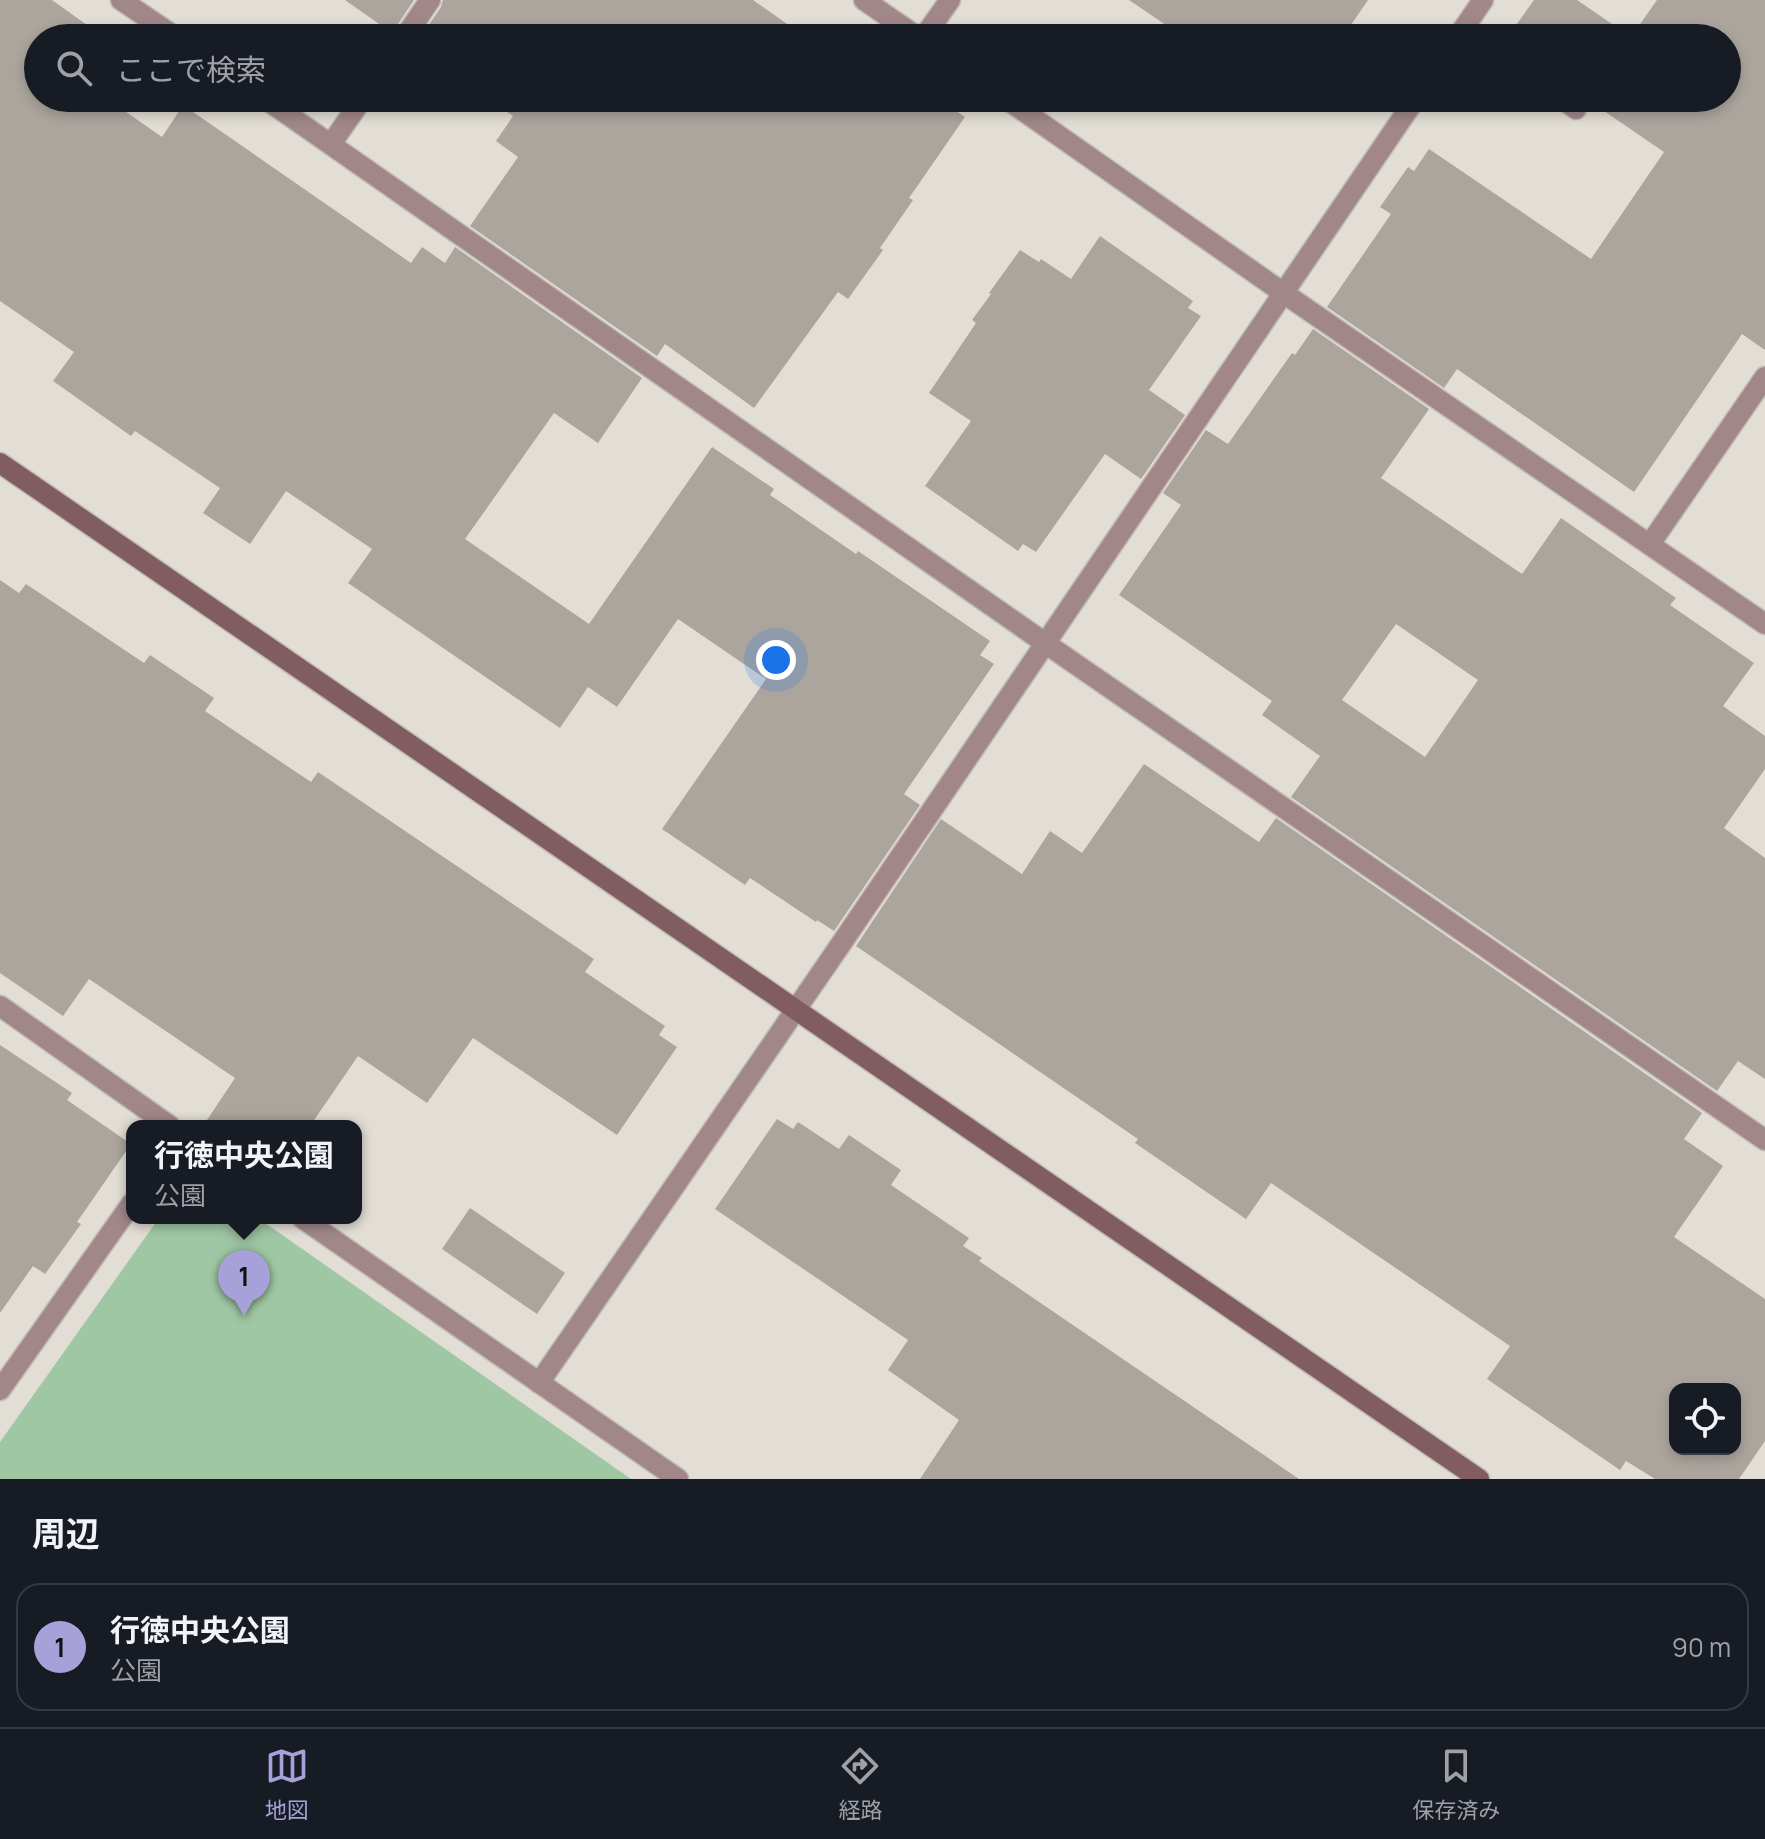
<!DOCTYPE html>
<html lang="ja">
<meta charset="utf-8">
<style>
body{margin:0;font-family:Manrope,"Noto Sans JP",sans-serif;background:#20242c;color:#f1f3f6}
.controls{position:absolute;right:24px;bottom:24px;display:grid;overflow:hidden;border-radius:16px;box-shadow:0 4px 12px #0003}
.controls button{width:72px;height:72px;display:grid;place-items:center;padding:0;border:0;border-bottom:2px solid #363941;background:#171b24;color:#f1f3f6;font:40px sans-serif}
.you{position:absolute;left:776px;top:660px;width:28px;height:28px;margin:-20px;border:6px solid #fff;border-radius:50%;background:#1a73e8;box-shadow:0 0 0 12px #1a73e833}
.badge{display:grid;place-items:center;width:52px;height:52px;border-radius:50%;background:#a6a2d9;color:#111;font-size:26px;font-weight:700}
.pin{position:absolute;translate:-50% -66px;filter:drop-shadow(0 2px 4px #0008)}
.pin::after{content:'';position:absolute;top:42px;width:28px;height:24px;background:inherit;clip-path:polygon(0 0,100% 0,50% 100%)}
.popup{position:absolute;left:126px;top:1120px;width:236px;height:104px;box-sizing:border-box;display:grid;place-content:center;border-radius:16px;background:#171b24;filter:drop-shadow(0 2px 6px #0005);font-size:26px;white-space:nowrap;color:#9ea1a6}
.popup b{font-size:30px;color:#f1f3f6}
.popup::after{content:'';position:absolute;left:50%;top:100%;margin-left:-16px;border:16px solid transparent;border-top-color:#171b24}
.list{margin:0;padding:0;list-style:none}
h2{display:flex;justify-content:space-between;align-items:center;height:104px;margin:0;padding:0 32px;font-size:34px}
h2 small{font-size:26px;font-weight:400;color:#9ea1a6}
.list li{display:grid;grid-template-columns:52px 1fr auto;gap:24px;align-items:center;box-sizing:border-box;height:128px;margin:0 16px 16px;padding:0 16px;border:2px solid #363941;border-radius:24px}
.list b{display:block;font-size:30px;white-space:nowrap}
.list p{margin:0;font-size:26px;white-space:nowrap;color:#9ea1a6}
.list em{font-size:26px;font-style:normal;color:#9ea1a6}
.icon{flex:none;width:44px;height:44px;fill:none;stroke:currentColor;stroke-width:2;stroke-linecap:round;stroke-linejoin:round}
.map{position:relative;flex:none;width:1765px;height:1479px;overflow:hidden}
.search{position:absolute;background:#171b24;box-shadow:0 4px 12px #0003;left:24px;right:24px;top:24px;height:88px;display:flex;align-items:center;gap:20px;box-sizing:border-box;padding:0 28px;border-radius:44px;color:#9ea1a6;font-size:30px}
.sheet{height:248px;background:#171b24}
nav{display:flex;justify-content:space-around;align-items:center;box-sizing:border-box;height:112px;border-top:2px solid #363941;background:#171b24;font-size:22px;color:#9ea1a6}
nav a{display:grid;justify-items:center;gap:4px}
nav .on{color:#a6a2d9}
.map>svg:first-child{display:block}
.green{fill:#9fc7a3}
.building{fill:#aca59e;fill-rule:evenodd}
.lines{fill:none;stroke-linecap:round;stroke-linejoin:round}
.lane-casing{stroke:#c0bcb4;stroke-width:23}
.street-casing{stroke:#c0bcb4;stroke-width:23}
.secondary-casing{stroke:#c0bcb4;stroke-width:23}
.lane{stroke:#a1878a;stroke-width:20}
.street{stroke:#a1878a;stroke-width:20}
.secondary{stroke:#815d62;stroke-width:20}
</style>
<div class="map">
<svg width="1765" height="1479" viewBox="0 0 1765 1479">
<rect width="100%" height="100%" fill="#e2ded5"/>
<path class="green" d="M159,1218h99l373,261h-631v-37z"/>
<g class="building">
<path d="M0,0h52l35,25 -9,13h-40v60h68l56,39 21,-32 228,158 11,-16 23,16 10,-16 187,131 -44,65 -44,-30 -89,126 124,85 123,-177 62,42 -4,6 86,59 2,-3 132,90 -10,14 14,9 -90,130 16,11 -86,126 -17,-11 -1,2 -66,-44 -5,7 -83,-56 104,-150 -88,-60 -61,88 -29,-20 -28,41 -212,-145 24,-34 -86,-58 -36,53 -47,-31 17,-25 -85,-57 -4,5 -78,-55 21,-29 -74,-51z"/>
<path d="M345,0h69l-22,33z"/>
<path d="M443,0h310l54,38h-387l21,-31z"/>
<path d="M1129,0h239l-26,38h-157z"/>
<path d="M1534,0h43l54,37 26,-37h108v350l-23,-16 -108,158 -177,-123 -13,19 -117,-81 64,-93 -11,-7 28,-40 6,4 15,-22 162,110 73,-107 -79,-54h142v-60h-214l-4,-3z"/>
<path d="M487,98h450l28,19 -56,81 4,2 -33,48 3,2 -35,49 -10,-7 -84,116 -89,-64 -8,12 -187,-130 48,-69 -22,-16 17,-25z"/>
<path d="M1100,236l93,65 -5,7 13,8 -52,74 36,25 -44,64 -36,-25 -69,98 -13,-8 -5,7 -93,-65 46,-65 -42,-28 47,-70 -4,-3 19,-26 -2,-1 31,-43 19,12 2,-3 30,20z"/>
<path d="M1313,329l116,80 -48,69 141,96 39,-56 115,80 -6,7 84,58 -31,43 42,30v33l-41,59 41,30v221l-27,-18 -21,30 -426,-294 29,-41 -58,-41 10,-14 -153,-106 62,-90 -18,-12 43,-63 22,14 64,-91 3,2zM1396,624l82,56 -53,77 -83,-57z"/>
<path d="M0,580l19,13 7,-9 118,79 6,-8 64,43 -9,13 106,71 7,-10 276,187 -9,13 80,54 -6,9 18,12 -60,88 -144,-97 -46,65 -69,-47 -48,70h-107l32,-48 -146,-99 -26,37 -63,-43z"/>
<path d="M1144,764l115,78 17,-24 426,295 -18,26 39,27 -49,71 91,62v142l-26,38h-84l-29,-18 -6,9 -133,-91 23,-33 -239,-163 -25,36 -111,-76 3,-4 -282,-193 85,-127 81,55 28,-43 32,22zM1675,1389h60v60h-60z"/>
<path d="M0,1045l72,48 -5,7 64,44 -54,78 4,2 -36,50 -12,-8 -33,47z"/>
<path d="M777,1119l16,10 5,-7 41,27 10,-14 52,35 -10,15 78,53 -6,8 19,12 -3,3 320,218h-379l39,-59 -71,-50 20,-30 -193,-131z"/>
<path d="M470,1208l95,65 -28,41 -95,-65z"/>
</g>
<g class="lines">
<defs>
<g id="lane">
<path d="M1464,28l14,10"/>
<path d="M1561,98l15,11"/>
</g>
<g id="street">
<path d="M121,0l56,38"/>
<path d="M864,0l55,38"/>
<path d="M404,38l26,-38"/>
<path d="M923,38l27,-38"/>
<path d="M1457,38l26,-38"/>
<path d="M264,98l781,545 720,497"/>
<path d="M1005,98l277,194 483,332"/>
<path d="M331,144l32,-46"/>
<path d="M1650,544l115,-167"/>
<path d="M0,1006l170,120"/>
<path d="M302,1218l376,261"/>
<path d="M539,1383l302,-439 575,-846"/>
<path d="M0,1390l132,-187"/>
</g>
<path id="secondary" d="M0,463l1479,1016"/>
</defs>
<use href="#lane" class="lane-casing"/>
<use href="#street" class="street-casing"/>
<use href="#secondary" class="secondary-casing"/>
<use href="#lane" class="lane"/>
<use href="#street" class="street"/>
<use href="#secondary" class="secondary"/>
</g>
</svg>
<div class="controls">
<button><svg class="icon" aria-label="locate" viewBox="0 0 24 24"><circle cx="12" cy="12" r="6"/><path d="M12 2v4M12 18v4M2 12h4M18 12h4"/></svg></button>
</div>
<div class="you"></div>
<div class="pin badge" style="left:244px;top:1316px">1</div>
<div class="popup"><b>行徳中央公園</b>公園</div>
<div class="search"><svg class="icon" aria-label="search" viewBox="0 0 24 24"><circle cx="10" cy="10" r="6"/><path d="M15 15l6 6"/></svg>ここで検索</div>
</div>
<section class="sheet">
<h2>周辺<small></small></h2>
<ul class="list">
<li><span class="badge">1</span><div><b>行徳中央公園</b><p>公園</p></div><em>90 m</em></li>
</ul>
</section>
<nav>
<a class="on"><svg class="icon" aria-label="map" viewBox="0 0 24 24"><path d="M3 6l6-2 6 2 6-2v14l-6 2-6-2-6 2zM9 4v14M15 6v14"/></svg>地図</a>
<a><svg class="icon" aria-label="directions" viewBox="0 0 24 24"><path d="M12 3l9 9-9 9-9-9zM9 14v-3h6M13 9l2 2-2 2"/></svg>経路</a>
<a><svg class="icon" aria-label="saved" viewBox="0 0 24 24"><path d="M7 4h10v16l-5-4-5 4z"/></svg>保存済み</a>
</nav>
